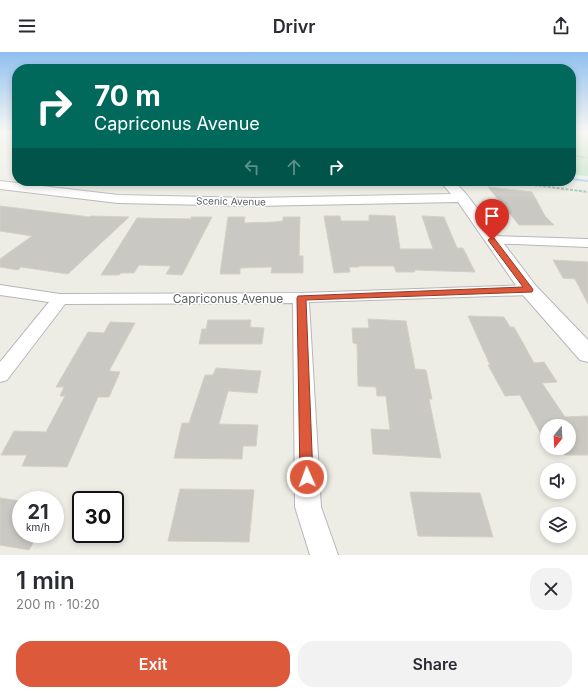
<!DOCTYPE html>
<meta charset="utf-8">
<style>
:root{--surface:#fff;--page:#f2f2f3;--text:#2b2b33;--muted:#7c7c81;--accent:#dd593c}
body{margin:0;font-family:Inter,sans-serif;background:var(--page);color:var(--text);height:100vh;display:flex;flex-direction:column;font-size:15px;white-space:nowrap}
*{box-sizing:border-box;margin:0}
p{font-size:13px;color:var(--muted)}
.icon{flex:none;width:22px;height:22px;fill:none;stroke:currentColor;stroke-width:2;stroke-linecap:round;stroke-linejoin:round}
.map{position:relative;height:503px;overflow:hidden}
.sheet{display:flex;flex-direction:column;background:var(--surface);flex:1}
.sheet>*{flex:none}
.top-card{position:absolute;left:12px;top:12px;width:564px;height:122px;border-radius:16px;box-shadow:0 2px 6px #0003;background:#00695c;color:#fff;overflow:hidden}
.needle{width:26px;rotate:198deg}
.tools{position:absolute;left:540px;top:367px;display:grid;gap:8px}
.tools a{display:grid;place-items:center;width:36px;height:36px;border-radius:50%;background:var(--surface);box-shadow:0 2px 6px #0003;font-size:20px}
.speed{position:absolute;left:12px;top:439px;display:flex;gap:8px;font-size:20px;font-weight:700;text-align:center}
.speed>*{display:grid;place-content:center;width:52px;height:52px;border-radius:50%;background:var(--surface);box-shadow:0 2px 6px #0003;line-height:1}
.speed small{font-size:10px;font-weight:400}
.speed .limit{border:2px solid #111;border-radius:6px;background:#fff;color:#111}
.pin{position:absolute;display:grid;place-items:center;width:34px;height:34px;color:#fff;margin:-41px -17px;border-radius:50% 50% 50% 0;rotate:-45deg;box-shadow:0 0 4px #0007}
.pin .icon{rotate:45deg}
.me{position:absolute;width:44px;margin:-22px;rotate:358deg;stroke-linejoin:round;filter:drop-shadow(0 0 3px #0008)}
.turn{display:flex;align-items:center;gap:14px;height:84px;padding:0 16px;font-size:18px}
.turn .icon{width:52px;height:52px;stroke-width:2.5}
.turn b{display:block;font-size:28px;line-height:34px}
.lanes{display:flex;align-items:center;height:38px;padding:0 16px;background:#0003;justify-content:center;gap:20px;direction:ltr}
.lanes .off{opacity:.35}
.round{display:grid;place-items:center;flex:none;width:42px;height:42px;border-radius:16px;background:var(--page)}
.overview{display:flex;align-items:center;justify-content:space-between;height:68px;padding:0 16px}
h1{font-size:24px;font-weight:600;line-height:30px}
.button{display:flex;gap:8px;margin-top:auto;padding:8px 16px}
.button a{flex:1;height:46px;border-radius:16px;background:var(--accent);color:#fff;font-size:16px;font-weight:600;line-height:46px;text-align:center}
.button a+a{background:var(--page);color:var(--text)}
header{display:flex;justify-content:space-between;align-items:center;height:52px;padding:0 16px;background:var(--surface);font-size:18px;font-weight:600}
.map>svg:first-child{display:block}
.green{fill:#c4e4c7}
.lines{fill:none;stroke-linecap:round;stroke-linejoin:round}
.stream{fill:#abcff9;fill-rule:evenodd}
.building{fill:#cac8c2;stroke:#d3d0c4}
.minor-casing{stroke:#b6b7bb;stroke-width:2}
.tertiary-casing{stroke:#b6b7bb;stroke-width:2}
.path-far1{stroke:#9cc2ab;stroke-width:1.5;stroke-dasharray:2.5 1;stroke-linecap:butt}
.path{stroke:#9cc2ab;stroke-width:2;stroke-dasharray:3 1.5;stroke-linecap:butt}
.minor{fill:#fff;fill-rule:evenodd}
.tertiary{fill:#fff;fill-rule:evenodd}
.route{fill:#dd593c;stroke:#903a27}
.labels{text-anchor:middle;dominant-baseline:central;stroke-width:3;stroke-linejoin:round;paint-order:stroke}
.far-street-label{font-size:10px;fill:#5d6065;stroke:#fff}
.street-label{font-size:12px;fill:#5d6065;stroke:#fff}
</style>
<header><svg class="icon" aria-label="menu" viewBox="0 0 24 24"><path d="M4 6h16M4 12h16M4 18h16"/></svg>Drivr<svg class="icon" aria-label="share" viewBox="0 0 24 24"><path d="M12 15V3M7 8l5-5 5 5M5 13v7h14v-7"/></svg></header>
<div class="map">
<svg width="588" height="503" viewBox="0 0 588 503">
<rect width="100%" height="100%" fill="#eeede5"/>
<path class="green" d="M583,80H588V124L571,122V83Z"/>
<g class="lines">
<path class="stream" d="M571,126L588,128V130L571,128Z"/>
</g>
<path class="building" d="M488,135L532,140L545,164L554,173H519Z
M0,154L90,165L91,164L129,165L68,222L21,215L18,218L0,215V207L32,184L0,179Z
M369,163L395,164L400,197H433L422,164L444,165L457,196H463L475,220L414,218L415,220H396L394,214H359V215H349L350,220L334,221L324,164H340L341,169H369Z
M191,165H212L182,223L166,222L171,214L139,213L134,221H121L119,223H101L137,166L191,167Z
M228,165H245L244,171L274,170L283,169V165H300L299,204H303V221H271L272,215L240,216V222H220Z
M553,208L588,210V252L575,227L563,226Z
M468,264L504,265L510,275H514L534,311L544,310L557,330L542,331L565,365L588,364V403H565L561,396H569V374H547V382H541L520,343L505,344L488,313H490Z
M368,267L406,269L415,317L426,318L432,347H429L441,406L373,402L371,377L390,378L386,344H377L376,335L358,334L357,292L353,291L352,276H369Z
M208,268H251L250,275L264,276L262,292H199L202,277H206Z
M110,270L135,271L109,319L120,320L109,345H98L67,415L22,414L27,403H1L14,379L46,380L65,344H60L64,335H56L85,285L88,280L104,281Z
M216,316L261,319L257,341L228,339L219,372L258,373L256,394H243L242,407L174,406L182,371H189L205,323H213Z
M180,437L254,438L249,490L168,489Z
M410,440L480,441L493,485L418,484Z
M0,446L21,449V482H38L29,498L0,493Z"/>
<g class="lines">
<g class="minor-casing">
<path id="minor" d="M24,129H37L23,138H15L14,136Z
M492,184L588,187V195L487,191L485,188L487,185Z
M0,233L60,242L301,241L529,233L534,235L537,238L534,241L529,243L309,250L321,455L338,503H310L295,455L293,251L65,252L7,328L0,330V310L49,250L0,243Z"/>
</g>
<g class="tertiary-casing">
<path id="tertiary" d="M0,129L118,143L253,146L451,142L440,129H454L467,143L536,234L588,288V310L580,308L522,242L458,150L253,154L118,151L0,137Z"/>
</g>
<path class="path-far1" d="M571,103L588,106
M501,129L510,130"/>
<path class="path" d="M503,129L588,140"/>
<use href="#minor" class="minor"/>
<use href="#tertiary" class="tertiary"/>
</g>
<linearGradient id="sky" x2="0" y2="1"><stop stop-color="#8fbfef"/><stop offset="0.53" stop-color="#f7f7f3"/><stop offset="1" stop-color="#f7f7f3" stop-opacity="0"/></linearGradient>
<rect width="588" height="150" fill="url(#sky)"/>
<path class="route" d="M492,185L494,186L532,236L533,238L532,240L306,248L313,425L311,430L307,431L302,430L300,425L297,246L298,244L523,235L488,188Z"/>
<g class="labels">
<g class="far-street-label">
<text transform="translate(231 149) rotate(1)">Scenic Avenue</text>
</g>
<g class="street-label">
<text x="228" y="246">Capriconus Avenue</text>
</g>
</g>
</svg>
<div class="tools">
<a><svg class="needle" viewBox="-14 -14 28 28"><path d="M0-13l5 13h-10z" fill="#e53935"/><path d="M0 13l5-13h-10z" fill="#7c7c81"/></svg></a>
<a><svg class="icon" aria-label="sound" viewBox="0 0 24 24"><path d="M4 9h4l5-4v14l-5-4H4zM17 9q2 3 0 6"/></svg></a>
<a><svg class="icon" aria-label="layers" viewBox="0 0 24 24"><path d="M12 4l9 5-9 5-9-5zM3 14l9 5 9-5"/></svg></a>
</div>
<div class="speed"><div>21<small>km/h</small></div><div class="limit">30</div></div>
<div class="pin" style="left:492px;top:188px;background:#d93025"><svg class="icon" aria-label="arrive" viewBox="0 0 24 24"><path d="M6 21V4h12l-3 4 3 4H6"/></svg></div>
<svg class="me" style="left:307px;top:425px" viewBox="-20 -20 40 40"><circle r="17" fill="#dd593c" stroke="#fff" stroke-width="3"/><path d="M0-11L8 9 0 5-8 9z" fill="#fff"/></svg>
<div class="top-card">
<div class="turn"><svg class="icon" aria-label="right" viewBox="0 0 24 24"><path d="M7 20v-9h11M14 6l5 5-5 5"/></svg><div><b>70 m</b>Capriconus Avenue</div></div>
<div class="lanes"><svg class="icon off" aria-label="left" viewBox="0 0 24 24"><path d="M17 20v-9H6M10 6l-5 5 5 5"/></svg><svg class="icon off" aria-label="ahead" viewBox="0 0 24 24"><path d="M12 20V5M6 11l6-6 6 6"/></svg><svg class="icon" aria-label="right" viewBox="0 0 24 24"><path d="M7 20v-9h11M14 6l5 5-5 5"/></svg></div>
</div>
</div>
<section class="sheet">
<div class="overview"><div><h1>1 min</h1><p>200 m · 10:20</p></div><a class="round"><svg class="icon" aria-label="close" viewBox="0 0 24 24"><path d="M6 6l12 12M18 6L6 18"/></svg></a></div>
<div class="button"><a>Exit</a><a>Share</a></div>
</section>
